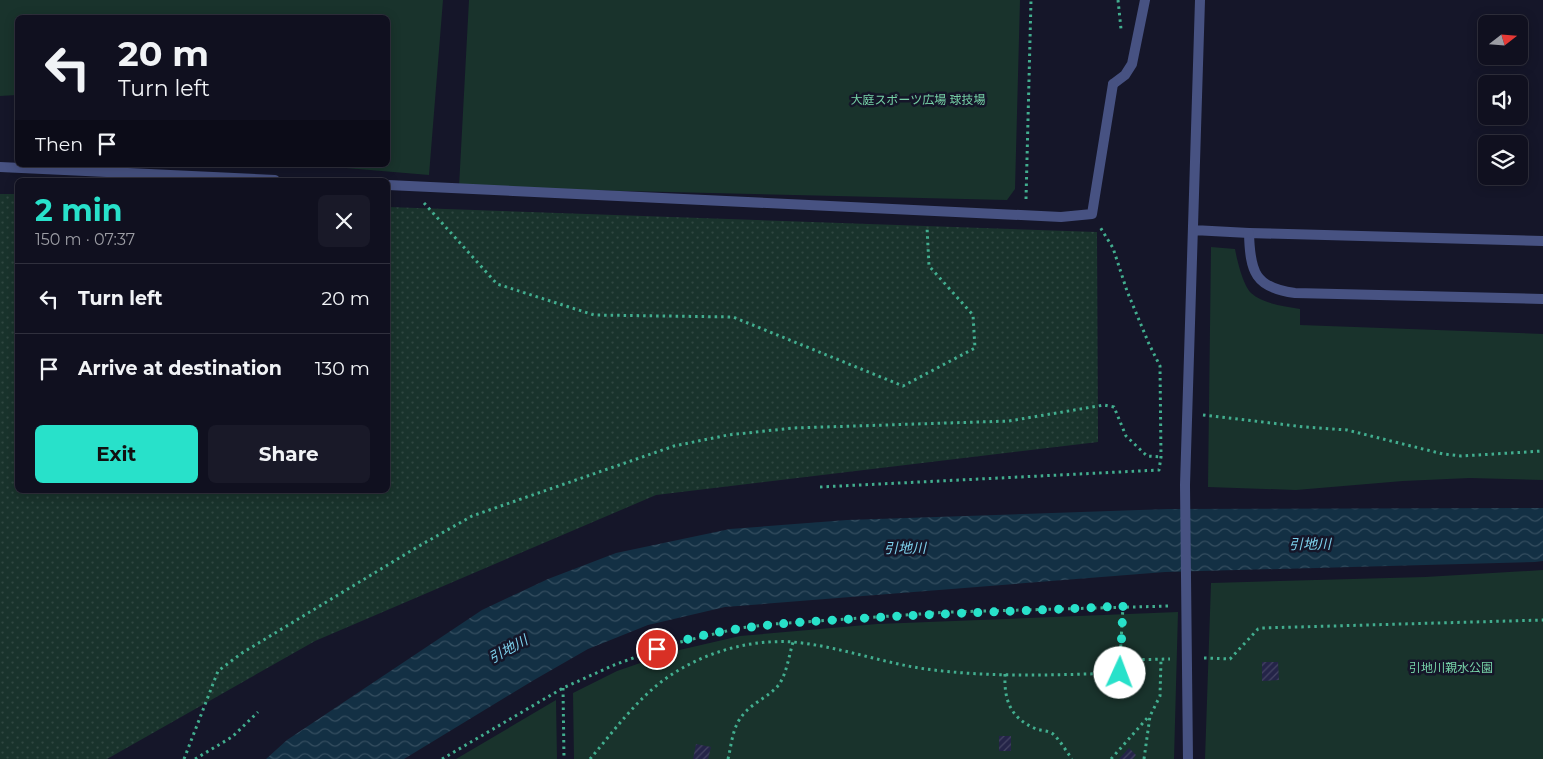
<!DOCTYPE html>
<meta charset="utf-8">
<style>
:root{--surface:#10101f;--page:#191928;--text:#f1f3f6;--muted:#9c9da4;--line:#30303d;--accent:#28e1ca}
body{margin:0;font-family:Montserrat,"Noto Sans JP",sans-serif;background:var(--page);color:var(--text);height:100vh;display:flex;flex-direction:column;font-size:19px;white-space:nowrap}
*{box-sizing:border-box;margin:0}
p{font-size:16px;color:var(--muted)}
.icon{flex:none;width:28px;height:28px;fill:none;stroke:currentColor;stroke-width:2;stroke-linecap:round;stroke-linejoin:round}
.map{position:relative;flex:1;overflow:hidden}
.side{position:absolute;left:15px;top:178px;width:375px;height:315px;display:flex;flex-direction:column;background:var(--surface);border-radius:8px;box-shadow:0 2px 12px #0003,0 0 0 1px var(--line)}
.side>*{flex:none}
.hud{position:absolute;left:15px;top:15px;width:375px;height:152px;border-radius:8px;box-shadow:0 2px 12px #0003,0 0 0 1px var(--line);background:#10101f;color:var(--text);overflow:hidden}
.needle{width:32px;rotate:73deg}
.controls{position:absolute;left:1478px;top:15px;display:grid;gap:10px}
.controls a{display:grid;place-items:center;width:50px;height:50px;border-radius:8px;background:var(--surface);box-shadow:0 2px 12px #0003,0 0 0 1px var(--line);font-size:25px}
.pin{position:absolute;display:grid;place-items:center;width:42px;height:42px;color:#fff;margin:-21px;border:2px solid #fff;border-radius:50%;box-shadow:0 1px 5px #0007}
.me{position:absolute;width:55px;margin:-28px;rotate:2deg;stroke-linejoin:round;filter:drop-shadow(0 0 4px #0008)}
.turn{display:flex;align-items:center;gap:18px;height:105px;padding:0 20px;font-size:22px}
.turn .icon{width:65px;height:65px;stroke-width:2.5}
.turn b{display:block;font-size:35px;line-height:42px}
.then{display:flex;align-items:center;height:48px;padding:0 20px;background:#0003;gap:10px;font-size:19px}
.round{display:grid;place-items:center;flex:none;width:52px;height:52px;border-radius:8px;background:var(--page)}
.summary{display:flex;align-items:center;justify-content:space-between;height:85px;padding:0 20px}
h1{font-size:30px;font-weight:700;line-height:38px;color:var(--accent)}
.action{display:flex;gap:10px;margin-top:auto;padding:10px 20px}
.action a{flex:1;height:58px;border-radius:8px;background:var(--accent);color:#111;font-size:20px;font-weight:700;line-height:58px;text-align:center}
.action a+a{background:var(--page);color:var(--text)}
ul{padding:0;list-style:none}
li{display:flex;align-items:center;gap:15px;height:70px;padding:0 20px;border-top:1px solid var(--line)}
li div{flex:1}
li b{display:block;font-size:19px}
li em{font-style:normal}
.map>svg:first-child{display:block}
.grass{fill:url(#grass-dots)}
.park{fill:#19332c}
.water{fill:url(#water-waves)}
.building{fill:url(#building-hatch)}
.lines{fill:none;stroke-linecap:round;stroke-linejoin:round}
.path{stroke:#42ae8f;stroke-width:3;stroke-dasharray:2.5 4;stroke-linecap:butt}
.lane{stroke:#475282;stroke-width:10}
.street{stroke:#475282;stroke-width:10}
.route{stroke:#28e1ca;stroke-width:9;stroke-dasharray:0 16.2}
.labels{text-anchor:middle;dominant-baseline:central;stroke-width:5;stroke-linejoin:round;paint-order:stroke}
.park-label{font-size:12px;fill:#76d2a7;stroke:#151629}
.water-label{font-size:14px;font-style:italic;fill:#7ed2ed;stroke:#151629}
</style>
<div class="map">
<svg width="1543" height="759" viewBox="0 0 1543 759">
<defs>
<pattern id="grass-dots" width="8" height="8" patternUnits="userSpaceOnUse" patternTransform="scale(1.25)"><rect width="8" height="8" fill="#19332c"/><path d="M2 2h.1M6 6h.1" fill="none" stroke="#2f4741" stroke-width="1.8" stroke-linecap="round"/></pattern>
<pattern id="water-waves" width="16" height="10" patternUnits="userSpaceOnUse" patternTransform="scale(1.25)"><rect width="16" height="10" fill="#133044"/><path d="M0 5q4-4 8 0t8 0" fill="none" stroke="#354e60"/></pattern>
<pattern id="building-hatch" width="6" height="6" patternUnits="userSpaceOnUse" patternTransform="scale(1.25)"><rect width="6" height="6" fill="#242448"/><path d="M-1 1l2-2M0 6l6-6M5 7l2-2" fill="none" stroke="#444463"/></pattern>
</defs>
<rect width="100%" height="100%" fill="#151629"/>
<path class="grass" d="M0,194H17L18,490H388V207L1097,232L1098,442L656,495L315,641L107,759H0Z"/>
<path class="park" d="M0,0H443L429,175L346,168L339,165H388V18H18L17,95L0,96Z
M469,0H1020L1015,189L1007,200L459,187Z
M1211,247L1235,249C1237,260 1243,285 1251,293C1263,304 1284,306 1300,309V325L1543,334V480L1470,478L1403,481L1296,490L1208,487Z
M1543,570V759H1205L1211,583L1425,577Z
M1178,612L1174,759H574L573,693L617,671L675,651L740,636L877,624Z
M556,700L557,759H456Z"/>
<path class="water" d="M1543,508V561L1535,562L1165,572L725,607L648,625L588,649L534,680L404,759H266L287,740L482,610L548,579L616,553L730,529L847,520L1168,509Z"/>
<path class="building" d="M1262,662H1278L1279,680L1262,681Z
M999,736H1011V751H999Z
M696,744L711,747L708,759H693Z
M1129,748L1136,755L1133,759H1119Z"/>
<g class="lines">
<path class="path" d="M1118,0L1121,29
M1026,199L1031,0
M424,203L497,284L594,315L733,317L903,386L975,348L973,315L929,266L927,227
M1203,415L1305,427L1347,430L1443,454L1461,456L1543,451
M820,487L1159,470L1161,457L1160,366L1149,344L1127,291L1113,248L1100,227
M1204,658L1230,659L1258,629L1262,628L1543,620
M1120,660L1123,606
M1005,674C1004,700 1010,717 1034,728C1040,731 1048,730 1053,734C1060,740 1066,751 1072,759
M563,688L564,759
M184,759L218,671L242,653L419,546L472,516L674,446L728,435L793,428L1009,421L1104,405L1114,407L1126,436L1147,456L1161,457
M195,759L232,737L258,712
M442,759L563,688L614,665L672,644L739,628L774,624L949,612L1170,606
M590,759C613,732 636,700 665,679C702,653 748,639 793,642C836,646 877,661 919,668C985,678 1053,675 1120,673V660L1170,659
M728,759C731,747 732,733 738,722C749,702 770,698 780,683C787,671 789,656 793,642
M1111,759L1149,716
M1144,759L1150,716L1160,696L1161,660"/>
<path class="lane" d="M1113,84L1125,75L1132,64L1145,0
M1543,241L1249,233C1250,272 1255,288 1295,293L1543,299"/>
<path class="street" d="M0,167L275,180
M388,185L1061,217L1092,214L1113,84
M1193,230L1249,233
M1188,759L1185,485L1200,0"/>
</g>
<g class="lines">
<path class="route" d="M657,649C719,626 785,623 851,619C941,613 1032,611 1123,606L1120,673"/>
</g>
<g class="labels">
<g class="park-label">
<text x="918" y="99">大庭スポーツ広場 球技場</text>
<text x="1451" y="667">引地川親水公園</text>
</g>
<g class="water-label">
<text transform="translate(1310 544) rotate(-1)">引地川</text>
<text transform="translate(905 548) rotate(-1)">引地川</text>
<text transform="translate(508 649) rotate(-29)">引地川</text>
</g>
</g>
</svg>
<div class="controls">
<a><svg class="needle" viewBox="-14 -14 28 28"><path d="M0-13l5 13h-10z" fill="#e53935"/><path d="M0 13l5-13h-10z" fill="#9c9da4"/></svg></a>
<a><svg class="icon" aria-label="sound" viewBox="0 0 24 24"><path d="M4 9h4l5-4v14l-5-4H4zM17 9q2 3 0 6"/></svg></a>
<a><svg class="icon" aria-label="layers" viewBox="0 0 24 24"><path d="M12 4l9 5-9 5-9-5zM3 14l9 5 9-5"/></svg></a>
</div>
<div class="pin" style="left:657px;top:649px;background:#d93025"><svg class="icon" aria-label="arrive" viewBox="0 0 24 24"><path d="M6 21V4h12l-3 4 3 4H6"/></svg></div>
<svg class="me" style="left:1120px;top:673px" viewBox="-20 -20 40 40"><circle r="19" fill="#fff"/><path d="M0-13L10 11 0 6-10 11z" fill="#28e1ca"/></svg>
<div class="hud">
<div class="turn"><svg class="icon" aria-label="left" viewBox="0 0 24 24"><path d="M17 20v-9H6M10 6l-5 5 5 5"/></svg><div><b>20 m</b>Turn left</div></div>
<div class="then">Then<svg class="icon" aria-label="arrive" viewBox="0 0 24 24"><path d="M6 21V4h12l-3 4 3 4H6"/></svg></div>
</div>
<section class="side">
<div class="summary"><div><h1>2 min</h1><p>150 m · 07:37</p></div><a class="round"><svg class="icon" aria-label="close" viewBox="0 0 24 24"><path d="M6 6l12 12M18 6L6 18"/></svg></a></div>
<ul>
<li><svg class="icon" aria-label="left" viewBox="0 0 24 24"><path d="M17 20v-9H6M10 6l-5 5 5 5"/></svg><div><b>Turn left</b></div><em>20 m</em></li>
<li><svg class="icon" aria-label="arrive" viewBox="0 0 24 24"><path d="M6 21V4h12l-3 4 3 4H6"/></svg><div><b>Arrive at destination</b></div><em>130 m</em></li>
</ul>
<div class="action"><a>Exit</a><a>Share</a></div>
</section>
</div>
